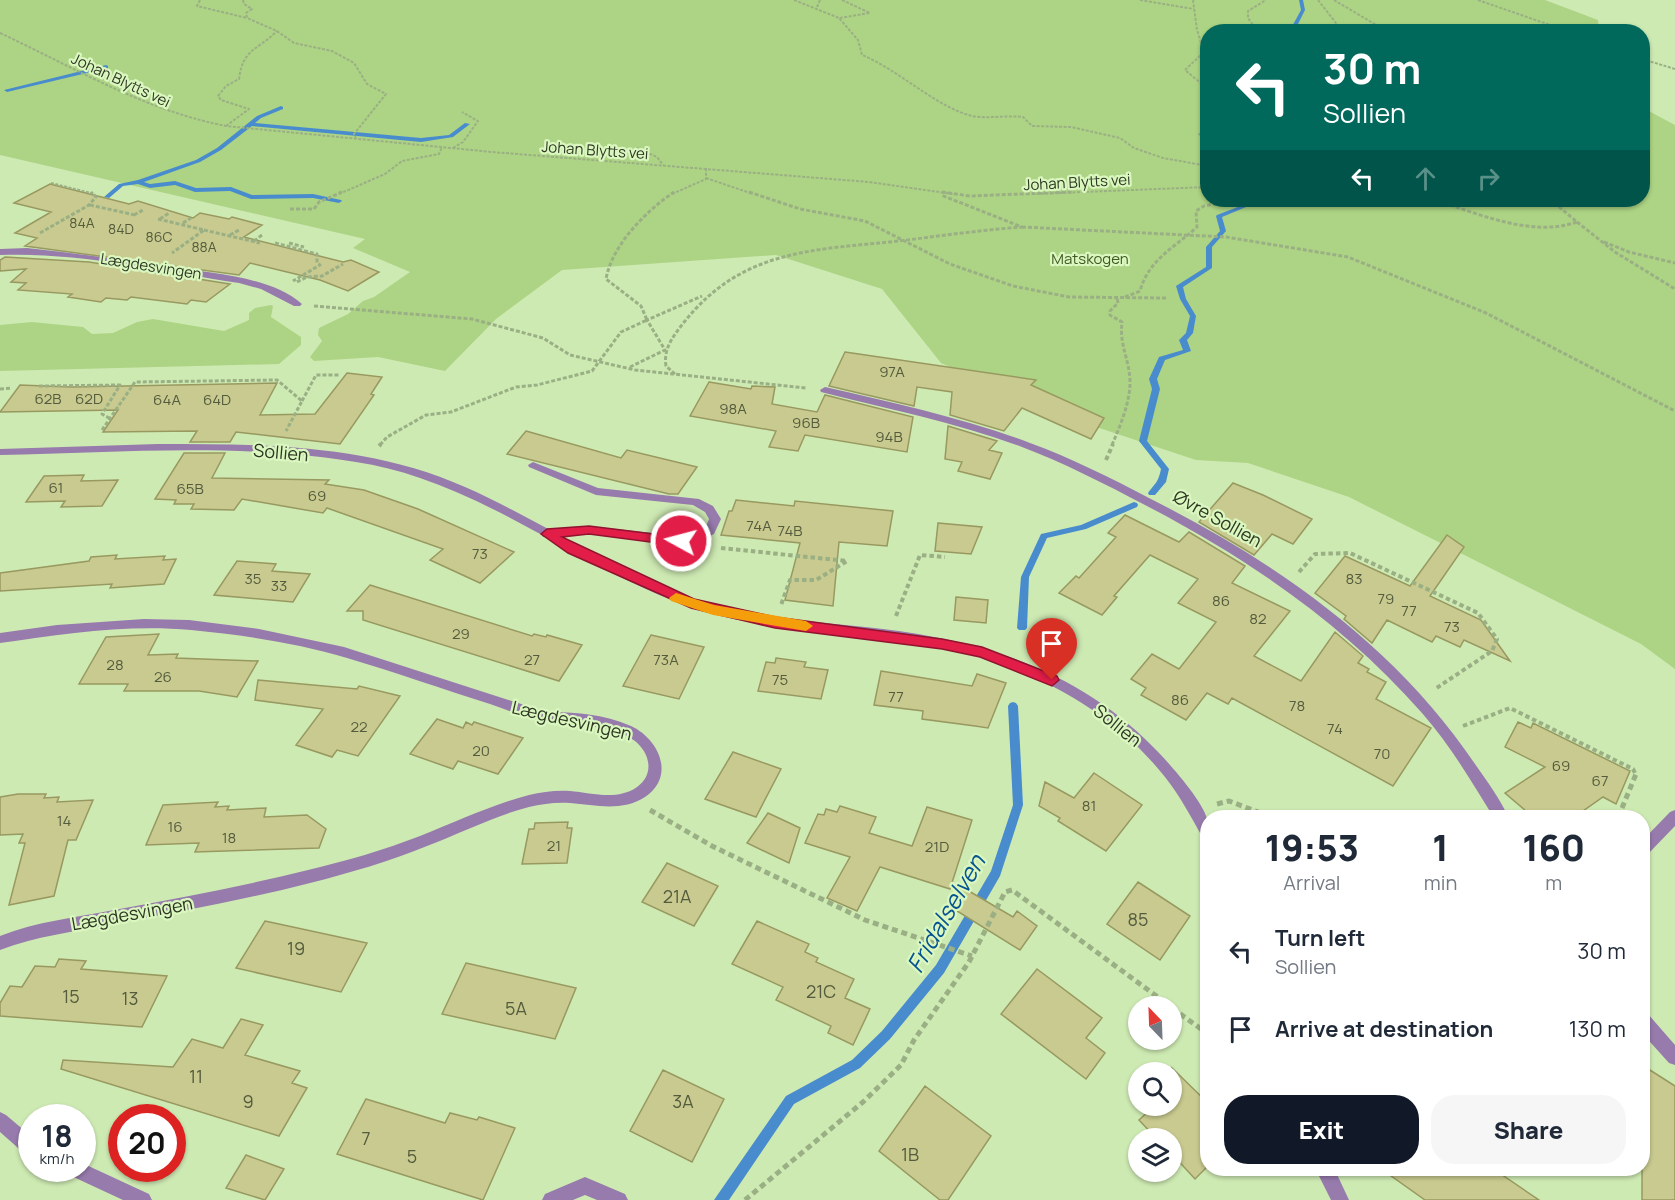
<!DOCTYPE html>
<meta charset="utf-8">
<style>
:root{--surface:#fff;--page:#f6f6f7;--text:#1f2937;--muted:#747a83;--accent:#111827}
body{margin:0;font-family:Manrope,sans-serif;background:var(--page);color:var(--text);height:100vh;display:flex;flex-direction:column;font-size:22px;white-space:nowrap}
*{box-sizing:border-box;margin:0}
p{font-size:20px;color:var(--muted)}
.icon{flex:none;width:33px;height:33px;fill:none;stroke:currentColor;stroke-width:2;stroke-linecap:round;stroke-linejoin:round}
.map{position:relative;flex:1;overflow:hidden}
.details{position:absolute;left:1200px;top:810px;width:450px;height:366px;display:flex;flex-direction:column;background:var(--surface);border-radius:24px;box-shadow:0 2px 4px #0004}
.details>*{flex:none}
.top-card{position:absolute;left:1200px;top:24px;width:450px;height:183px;border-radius:24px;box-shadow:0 2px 4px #0004;background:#00695c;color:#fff;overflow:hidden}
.needle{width:39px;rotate:337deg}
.fabs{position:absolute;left:1128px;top:996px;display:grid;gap:12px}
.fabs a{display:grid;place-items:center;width:54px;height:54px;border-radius:50%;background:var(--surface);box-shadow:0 2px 4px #0004;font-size:30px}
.speed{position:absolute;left:18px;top:1104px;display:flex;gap:12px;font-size:30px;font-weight:700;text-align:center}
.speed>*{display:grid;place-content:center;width:78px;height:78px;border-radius:50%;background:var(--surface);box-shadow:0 2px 4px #0004;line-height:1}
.speed small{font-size:15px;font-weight:400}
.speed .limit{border:9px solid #d22;background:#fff;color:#111}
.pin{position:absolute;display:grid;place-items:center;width:51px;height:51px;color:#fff;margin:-62px -26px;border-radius:50% 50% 50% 0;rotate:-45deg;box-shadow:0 0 6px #0007}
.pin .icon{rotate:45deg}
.me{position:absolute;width:66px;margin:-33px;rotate:277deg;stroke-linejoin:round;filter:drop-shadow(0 0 4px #0008)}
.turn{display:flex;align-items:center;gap:21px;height:126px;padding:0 24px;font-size:27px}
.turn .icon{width:78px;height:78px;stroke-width:2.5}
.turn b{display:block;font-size:42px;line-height:51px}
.lanes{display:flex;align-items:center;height:57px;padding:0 24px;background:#0003;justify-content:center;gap:30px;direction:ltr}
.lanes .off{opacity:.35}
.eta{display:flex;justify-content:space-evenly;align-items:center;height:102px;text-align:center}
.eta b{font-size:36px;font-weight:800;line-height:42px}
.button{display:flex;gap:12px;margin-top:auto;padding:12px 24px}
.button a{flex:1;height:69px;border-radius:24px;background:var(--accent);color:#fff;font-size:24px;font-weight:800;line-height:69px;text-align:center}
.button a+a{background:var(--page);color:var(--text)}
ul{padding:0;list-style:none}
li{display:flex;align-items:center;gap:18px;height:78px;padding:0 24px}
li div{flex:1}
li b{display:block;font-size:22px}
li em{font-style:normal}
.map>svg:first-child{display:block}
.green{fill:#add484}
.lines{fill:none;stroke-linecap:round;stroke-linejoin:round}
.stream{fill:#498ccd;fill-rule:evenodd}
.building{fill:#c8ca8f;stroke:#989960;stroke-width:1.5}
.path-far3{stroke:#9ab084;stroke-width:2;stroke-dasharray:3 1.5;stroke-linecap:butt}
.path-far2{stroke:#9ab084;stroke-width:3;stroke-dasharray:4 2;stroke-linecap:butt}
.path-far1{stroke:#9ab084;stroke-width:4;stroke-dasharray:4.5 3;stroke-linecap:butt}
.path{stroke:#9ab084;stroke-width:5;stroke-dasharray:6 4;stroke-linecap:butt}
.service{fill:#977bad;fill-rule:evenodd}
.minor{fill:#977bad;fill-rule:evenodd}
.tertiary{fill:#977bad;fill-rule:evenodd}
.route{fill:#e11d48;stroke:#92132f;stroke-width:1.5}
.slow{fill:#f59e0b}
.labels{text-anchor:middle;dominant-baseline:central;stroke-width:4.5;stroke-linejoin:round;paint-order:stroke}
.far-number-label{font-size:14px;fill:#545c3d}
.far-street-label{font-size:15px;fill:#2d3722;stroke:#dbf7c0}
.far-park-label{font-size:15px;fill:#3f591f;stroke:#dbf7c0}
.number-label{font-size:15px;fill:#545c3d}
.street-label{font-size:18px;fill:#2d3722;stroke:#dbf7c0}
.near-number-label{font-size:18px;fill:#545c3d}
.near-water-label{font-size:24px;font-style:italic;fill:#055390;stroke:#dbf7c0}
</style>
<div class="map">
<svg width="1675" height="1200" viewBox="0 0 1675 1200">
<rect width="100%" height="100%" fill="#ceeab3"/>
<path class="green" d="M0,0H1545L1598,20L1599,31L1208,32V200H1642L1643,108L1675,125V669L1641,644L1349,497L1248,463L1196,460L1072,419L941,363L882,289L776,255L562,270L496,319L445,371L378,357L314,361L310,357L322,341L318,335L319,328L348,314L363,301L374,297L410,272L353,248L365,239L0,155Z
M271,305L273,306L271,317L301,337V345L279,364L0,371V325L32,322L83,327L92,334L113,333L137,322L153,319L224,331L249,320V313L255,308Z"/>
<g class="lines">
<path class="stream" d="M1299,0H1303L1305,10L1294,32H1289L1301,10Z
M106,65L108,66V68L7,92L4,90Z
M281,106L283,107V109L261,118L255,123L421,138L449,135L465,123L470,124L453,137L421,142L252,126L221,150L200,162L144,182L150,184L175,181L196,188L231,187L252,195L313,194L341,200L342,201L339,203L313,198L251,199L230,191L195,192L175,185L150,188L138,184L123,186L109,198L104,197L119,184L138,180L196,160L217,148L257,116Z
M1256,200H1263L1222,217L1226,231L1212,247V268L1183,287L1186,299L1196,316L1193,333L1187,340L1191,351L1165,360L1157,379L1160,389L1147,441L1169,469L1166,482L1155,495H1149L1148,493C1156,482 1158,483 1161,469L1139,441L1152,389L1149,379L1159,357L1183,350L1179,340L1186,333L1190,316L1180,299L1176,286L1206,267V247L1220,231L1216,216L1217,215Z
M1134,502L1137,503L1138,505L1137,507L1086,529L1047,538L1029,577L1027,628L1025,630H1019L1017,628L1021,577L1041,534L1081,525Z
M1013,702L1016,703L1018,706L1023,805L1000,876L944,973L890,1039L860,1068L794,1104L729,1200H714L786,1096L852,1060L882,1031L936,965L991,871L1013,805L1008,706L1010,703Z"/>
</g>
<path class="building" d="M50,184L129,204L138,201L193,218L200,213L229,219L232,217L262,225L244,237L343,262L351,260L379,272L348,291L320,280L250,263L239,275L25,246L37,238L15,233L51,212L14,203Z
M5,257L89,262L230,284L206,302L191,300L187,304L131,297L127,300L106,298L101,302L68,297L72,294L18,290L26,283L11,282L26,269L0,271V260Z
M845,352L1036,380L1031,385L1104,418L1091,439L1022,408L1004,431L950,415L952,392L917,387L914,406L829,386Z
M347,373L382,377L371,394L374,395L340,444L236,432L230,442H190L197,431L103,432L118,410L0,412L20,385L71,387L277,383L260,415L315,414Z
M709,382L751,389L752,386L775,387L772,404L817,412L825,395L913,417L907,452L805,435L798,451L769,447L776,431L690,416Z
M948,426L997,441L989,450L1002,453L990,479L958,471L962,462L945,459Z
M526,431L621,458L627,450L697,467L678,494H669L507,454Z
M184,453H225L212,478L329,480L325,484L364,490L418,509L514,552L480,583L430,560L443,549L327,508L323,513L242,499L234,510L191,509L194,504H174L176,500L155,499Z
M84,475L81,481L118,480L102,506L61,507L65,501L26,502L44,476Z
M1233,483L1263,495L1312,519L1293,544L1272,534L1254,555L1199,522Z
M736,500L794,506L795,501L893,511L887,546L839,542L833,606L785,600L800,543L721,535L729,511H732Z
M1125,515L1179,542L1189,532L1245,566L1232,583L1290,611L1254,656L1301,681L1335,632L1363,656L1358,663L1369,669L1367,672L1386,682L1376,699L1431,728L1393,786L1232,698L1228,704L1207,693L1186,720L1141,695L1146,688L1131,679L1152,654L1179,669L1216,622L1178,603L1198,579L1150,555L1114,596L1117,597L1102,615L1059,593L1076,576L1079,578L1116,537L1108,533Z
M938,523L982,527L971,554L935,551Z
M1447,535L1464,547L1430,596L1481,620L1510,661L1464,640L1460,647L1436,636L1432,642L1387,620L1372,643L1344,619L1346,616L1315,593L1345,556L1410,586Z
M117,555L115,559L165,556L163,560L176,559L164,584L110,588L112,584L0,591V573L89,561L91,557Z
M237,561L276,564L272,571L310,574L293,602L214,595Z
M370,585L532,636L534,634L546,637L547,635L582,645L559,681L363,620V611H347Z
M956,597L988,600L986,623L954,620Z
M159,634L148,655L178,654L176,658L258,661L237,697L199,691H124L128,684H79L106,637Z
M651,635L704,647L679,699L623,686Z
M776,658L806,662L804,667L828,670L821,699L758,691L766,662L775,663Z
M881,671L972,686L977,674L1006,683L988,728L975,726L922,719L923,711L874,705Z
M258,680L357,689L359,686L400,696L358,756L337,750L332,757L296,745L323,709L255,700Z
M437,719L463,728L466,722L472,725L474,722L523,738L498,774L458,761L453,769L410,754Z
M1518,722L1531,728L1533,723L1630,771L1616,804L1603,797L1573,818H1534L1505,793L1545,767L1505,747Z
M733,752L781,769L756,817L705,799Z
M1094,773L1142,805L1106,851L1058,821L1060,818L1039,806L1045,782L1074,798Z
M18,794H46L44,798L59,797L57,802L93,800L76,840H68L54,896L9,905L25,843H19L23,834L0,835V797Z
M218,802L215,807L229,806L227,810L266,808L264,817L307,815L326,829L319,848L195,852L199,843L146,845L163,805Z
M840,806L876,817L869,833L912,846L927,807L972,820L950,889L880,867L857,911L827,898L850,857L805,843L818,814L824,815L826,809L837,812Z
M768,813L800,828L789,863L747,843Z
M568,822L567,828H572L567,863L522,864L529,829H534L535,823Z
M667,863L718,886L694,926L642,902Z
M1138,882L1190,916L1160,960L1107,924Z
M962,887L1013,917L1017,911L1037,926L1020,950L949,906Z
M265,921L367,943L341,992L236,968Z
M757,921L809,944L805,952L818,958L816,962L854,979L845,998L870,1009L853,1045L828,1033L831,1026L776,1000L783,987L732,964Z
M59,959L86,961L81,969L167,976L142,1027L0,1016V1003L10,986L22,987L35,966L55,967Z
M466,963L576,988L555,1039L442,1014Z
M1037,969L1102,1018L1086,1038L1105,1053L1086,1079L1001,1014Z
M241,1019L263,1025L245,1055L300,1071L292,1083L307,1088L279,1136L61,1069L63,1060L173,1067L192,1039L223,1048Z
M1642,1065L1675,1086V1200H1642Z
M1172,1068L1208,1103V1166L1195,1179L1172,1154V1138H1156L1139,1120L1154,1106H1172Z
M663,1070L724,1099L692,1162L630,1131Z
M925,1086L991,1136L948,1200H940L879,1151Z
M366,1099L445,1123L450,1113L477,1120L479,1117L515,1128L483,1200L337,1154Z
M246,1155L284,1169L265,1200L226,1188Z
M1380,1168H1492L1539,1200H1425Z"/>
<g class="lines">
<path class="path-far3" d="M200,0L197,6L247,18
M243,0L244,4L252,9L246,13L247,18L277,31L294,43L332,51L354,63L367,84L386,94L354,134L356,138
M794,0L839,18
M842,0L870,13L839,18L858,40L862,55C899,70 936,107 972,116C988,119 1006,115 1023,117L1032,126L1071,127L1120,138L1134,148L1163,158L1208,166
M1140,0L1194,9
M1193,0L1197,30L1204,52L1185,70L1203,85L1208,95
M1318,0L1343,32
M1334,0L1388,32
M1478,0L1570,32
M817,7L820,0
M1258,32L1248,18V11L1266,0
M0,33C75,68 144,110 226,126L492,152L869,182L953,194
M1642,59L1675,69
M226,126L249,109L221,100L218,96L226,86L239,79C243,48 257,51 277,31
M1208,129L1199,134L1208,142
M453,148L463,142L478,121L462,112
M637,148L657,157L663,165
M706,178L753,194
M51,183L95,194
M339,194L385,174L402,161L439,154L442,147
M672,194L706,179V168
M1032,194L1208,187"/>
<path class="path-far2" d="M749,192L800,209L865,221L950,264L1013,286L1069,297L1166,298
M942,192L970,196L1072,192
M1433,200C1479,213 1530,238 1577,222L1551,200
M1451,204L1459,200
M90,205L135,215
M290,209H314L319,202L342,192
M134,215L143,210
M158,219L204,230L172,253
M160,219L169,213
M1577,222L1615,252L1675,289
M183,223L191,218
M1022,227L1226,237L1348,257L1486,313L1675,411
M204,230L260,243
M40,233L89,205L96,197L91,192
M230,235L239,230
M254,241L262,235
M1604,242L1629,252L1675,263
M275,243L317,254V263L320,265L293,281
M289,243L304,247
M297,282L307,277L322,276L343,264
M1125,297L1140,291C1149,259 1174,248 1197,227L1196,211L1204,206L1239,200
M314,306L472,319L543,338L570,355L635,370L806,388
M630,367L665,350L647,320L702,296
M675,374L666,366C663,348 674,335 685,321C743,249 814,250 899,241C940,236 981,230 1022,227L941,195
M39,386L120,385L102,414L109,418
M0,389L12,388
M302,401L316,375H340
M102,430L135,382L277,380L302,401L286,431
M380,445L387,437L426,415L451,412L516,387L537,385L592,371L621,332L647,320L641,306L606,279C612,245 646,211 674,192
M1112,445C1120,426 1130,403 1130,382C1130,361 1119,345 1122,322L1110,315V311L1118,303L1117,298"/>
<path class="path-far1" d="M379,446L381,444
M1106,460L1113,444
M721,548L847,561L816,580H790L781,605
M1299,572L1315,554L1350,553L1478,613L1497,639L1492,651L1435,689
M896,616L920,555L945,557
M1463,726L1510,708L1633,769L1635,773"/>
<path class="path" d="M1217,804L1229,801L1274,818
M1622,808L1636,774L1635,772
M650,810L712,846L865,920L972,956
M1172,1008L1208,1034
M745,1200L863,1102L901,1065L914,1040L969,962L1005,892L1012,890L1170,1006"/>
<path class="service" d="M533,462L598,488L699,499L713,506L721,519L714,534L689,545L589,534L543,537L541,534L543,531L547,530L589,526L688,537L705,529L709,519L705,512L693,505L596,495L529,467L528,465Z
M1675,810V826L1647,855L1642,857V841L1670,812Z
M585,1177L625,1194L628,1200H597L585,1195L573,1200H542L545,1194Z"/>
<path class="minor" d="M27,248C75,253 122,260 169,267C210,273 270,276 302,304L300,306H294L261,289L239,283C161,271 78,252 0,255V249Z
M825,387C894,403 964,418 1030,443C1071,458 1111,478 1149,498C1276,562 1395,645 1475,764C1487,781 1500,799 1509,818H1494C1472,782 1450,745 1422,713C1345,625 1249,559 1145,505C1105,484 1064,463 1022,447C957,423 889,409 821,392L820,390Z
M144,619L189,620L259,629L344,647L546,712C574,712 604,714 631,726C659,739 676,776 645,797C622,812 595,805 570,803C556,802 542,804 529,807C494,816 461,833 427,846C390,861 350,873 310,883C244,900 177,912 110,925C73,932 36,936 0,950V936C37,921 75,918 114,910C179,898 244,886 308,870C346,861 384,850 420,836C456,822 491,805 529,795C542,792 556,790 570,791C592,793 617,801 637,787C654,775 651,754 635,741C607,720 573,729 542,721C525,717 507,710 490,704C442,689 395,672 347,658C297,643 243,635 191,630C128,624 62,634 0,643V633L57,625Z
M1642,1012L1648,1014L1675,1045V1065L1669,1063L1642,1033Z
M0,1112L6,1115L32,1137V1157L26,1155L0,1132Z
M82,1163L149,1194L152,1200H123L67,1174L64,1168H82Z"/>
<path class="tertiary" d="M158,444C261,444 369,444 465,487C547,523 622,578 709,603C765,620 825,622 883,629C990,642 1086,674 1161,755C1174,769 1205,804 1208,822C1208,828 1208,834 1208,840L1203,838C1191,817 1180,796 1165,777C1104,700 1010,657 915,643C845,632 774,632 706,612C604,581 520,512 420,478C378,463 334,458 290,454C194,446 97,453 0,455V449Z
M1315,1168H1334L1349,1200H1331Z"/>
</g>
<path class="route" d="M589,526L686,538V544L681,546L589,534L562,537L694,599L775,617L942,639L982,647L1057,676L1059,680L1052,686L980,657L942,649L775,628L691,608L568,553L541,534L547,529Z"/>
<path class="slow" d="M676,593L714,605L806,621L813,626L806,631L713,615L671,601L669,598Z"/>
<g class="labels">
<g class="far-number-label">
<text x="82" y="222">84A</text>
<text x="121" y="228">84D</text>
<text x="159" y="236">86C</text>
<text x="204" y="246">88A</text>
</g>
<g class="far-street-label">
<text transform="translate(121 80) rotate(25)">Johan Blytts vei</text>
<text transform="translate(595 150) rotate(4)">Johan Blytts vei</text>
<text transform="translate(1077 182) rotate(-3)">Johan Blytts vei</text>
<text transform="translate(151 266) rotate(9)">Lægdesvingen</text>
</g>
<g class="far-park-label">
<text x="1090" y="258">Matskogen</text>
</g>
<g class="number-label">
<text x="892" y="371">97A</text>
<text x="48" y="398">62B</text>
<text x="89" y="398">62D</text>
<text x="167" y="399">64A</text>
<text x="217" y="399">64D</text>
<text x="733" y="408">98A</text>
<text x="806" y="422">96B</text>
<text x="889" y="436">94B</text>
<text x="56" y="487">61</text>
<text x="190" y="488">65B</text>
<text x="317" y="495">69</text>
<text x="759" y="525">74A</text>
<text x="790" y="530">74B</text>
<text x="480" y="553">73</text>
<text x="253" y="578">35</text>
<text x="1354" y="578">83</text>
<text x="279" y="585">33</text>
<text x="1386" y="598">79</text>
<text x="1221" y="600">86</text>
<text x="1409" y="610">77</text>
<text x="1258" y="618">82</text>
<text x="1452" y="626">73</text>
<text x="461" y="633">29</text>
<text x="532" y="659">27</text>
<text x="666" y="659">73A</text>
<text x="115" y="664">28</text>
<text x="163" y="676">26</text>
<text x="780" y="679">75</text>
<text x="896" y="696">77</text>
<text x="1180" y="699">86</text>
<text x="1297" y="705">78</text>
<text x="359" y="726">22</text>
<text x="1335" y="728">74</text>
<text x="481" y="750">20</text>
<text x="1382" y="753">70</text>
<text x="1561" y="765">69</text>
<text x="1600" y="780">67</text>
<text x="1089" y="805">81</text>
<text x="64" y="820">14</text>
<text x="175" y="826">16</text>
<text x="229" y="837">18</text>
<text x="554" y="845">21</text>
<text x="937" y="846">21D</text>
</g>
<g class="street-label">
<text transform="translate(281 452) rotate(5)">Sollien</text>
<text transform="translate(1218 518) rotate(29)">Øvre Sollien</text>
<text transform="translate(572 720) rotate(13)">Lægdesvingen</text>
<text transform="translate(1118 725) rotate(39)">Sollien</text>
<text transform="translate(132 913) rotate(-10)">Lægdesvingen</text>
</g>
<g class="near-number-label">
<text x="677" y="896">21A</text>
<text x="1138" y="919">85</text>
<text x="296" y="948">19</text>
<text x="821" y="991">21C</text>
<text x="71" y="996">15</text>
<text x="130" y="998">13</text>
<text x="516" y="1008">5A</text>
<text x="196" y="1076">11</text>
<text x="248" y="1101">9</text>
<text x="683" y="1101">3A</text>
<text x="366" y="1138">7</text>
<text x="910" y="1154">1B</text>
<text x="412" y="1156">5</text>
</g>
<g class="near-water-label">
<text transform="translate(945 913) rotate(-60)">Fridalselven</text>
</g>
</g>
</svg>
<div class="fabs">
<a><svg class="needle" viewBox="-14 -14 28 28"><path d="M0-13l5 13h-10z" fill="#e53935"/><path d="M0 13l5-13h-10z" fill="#747a83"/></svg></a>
<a><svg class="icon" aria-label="search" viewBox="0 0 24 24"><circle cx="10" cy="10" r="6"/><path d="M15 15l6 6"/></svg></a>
<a><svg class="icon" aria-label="layers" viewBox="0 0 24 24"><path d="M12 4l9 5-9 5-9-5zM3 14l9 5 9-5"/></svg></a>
</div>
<div class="speed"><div>18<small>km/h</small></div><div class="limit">20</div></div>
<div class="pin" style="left:1052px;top:680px;background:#d93025"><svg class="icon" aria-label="arrive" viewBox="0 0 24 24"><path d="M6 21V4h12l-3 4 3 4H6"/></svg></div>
<svg class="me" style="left:681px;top:541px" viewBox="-20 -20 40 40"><circle r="17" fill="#e11d48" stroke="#fff" stroke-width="3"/><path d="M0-11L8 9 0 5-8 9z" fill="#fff"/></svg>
<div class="top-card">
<div class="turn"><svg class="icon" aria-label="left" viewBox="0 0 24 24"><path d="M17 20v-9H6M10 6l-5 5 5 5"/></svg><div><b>30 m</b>Sollien</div></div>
<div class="lanes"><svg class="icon" aria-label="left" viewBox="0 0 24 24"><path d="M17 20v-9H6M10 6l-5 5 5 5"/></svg><svg class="icon off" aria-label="ahead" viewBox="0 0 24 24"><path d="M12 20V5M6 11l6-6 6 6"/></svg><svg class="icon off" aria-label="right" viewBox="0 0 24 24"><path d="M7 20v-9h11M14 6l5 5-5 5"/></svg></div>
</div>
<section class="details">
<div class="eta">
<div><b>19:53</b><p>Arrival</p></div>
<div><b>1</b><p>min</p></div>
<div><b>160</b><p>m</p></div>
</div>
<ul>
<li><svg class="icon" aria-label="left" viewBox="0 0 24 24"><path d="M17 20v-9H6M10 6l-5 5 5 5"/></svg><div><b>Turn left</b><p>Sollien</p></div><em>30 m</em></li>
<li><svg class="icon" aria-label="arrive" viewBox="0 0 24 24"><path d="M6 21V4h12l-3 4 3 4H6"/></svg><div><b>Arrive at destination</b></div><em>130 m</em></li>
</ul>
<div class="button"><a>Exit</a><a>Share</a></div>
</section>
</div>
